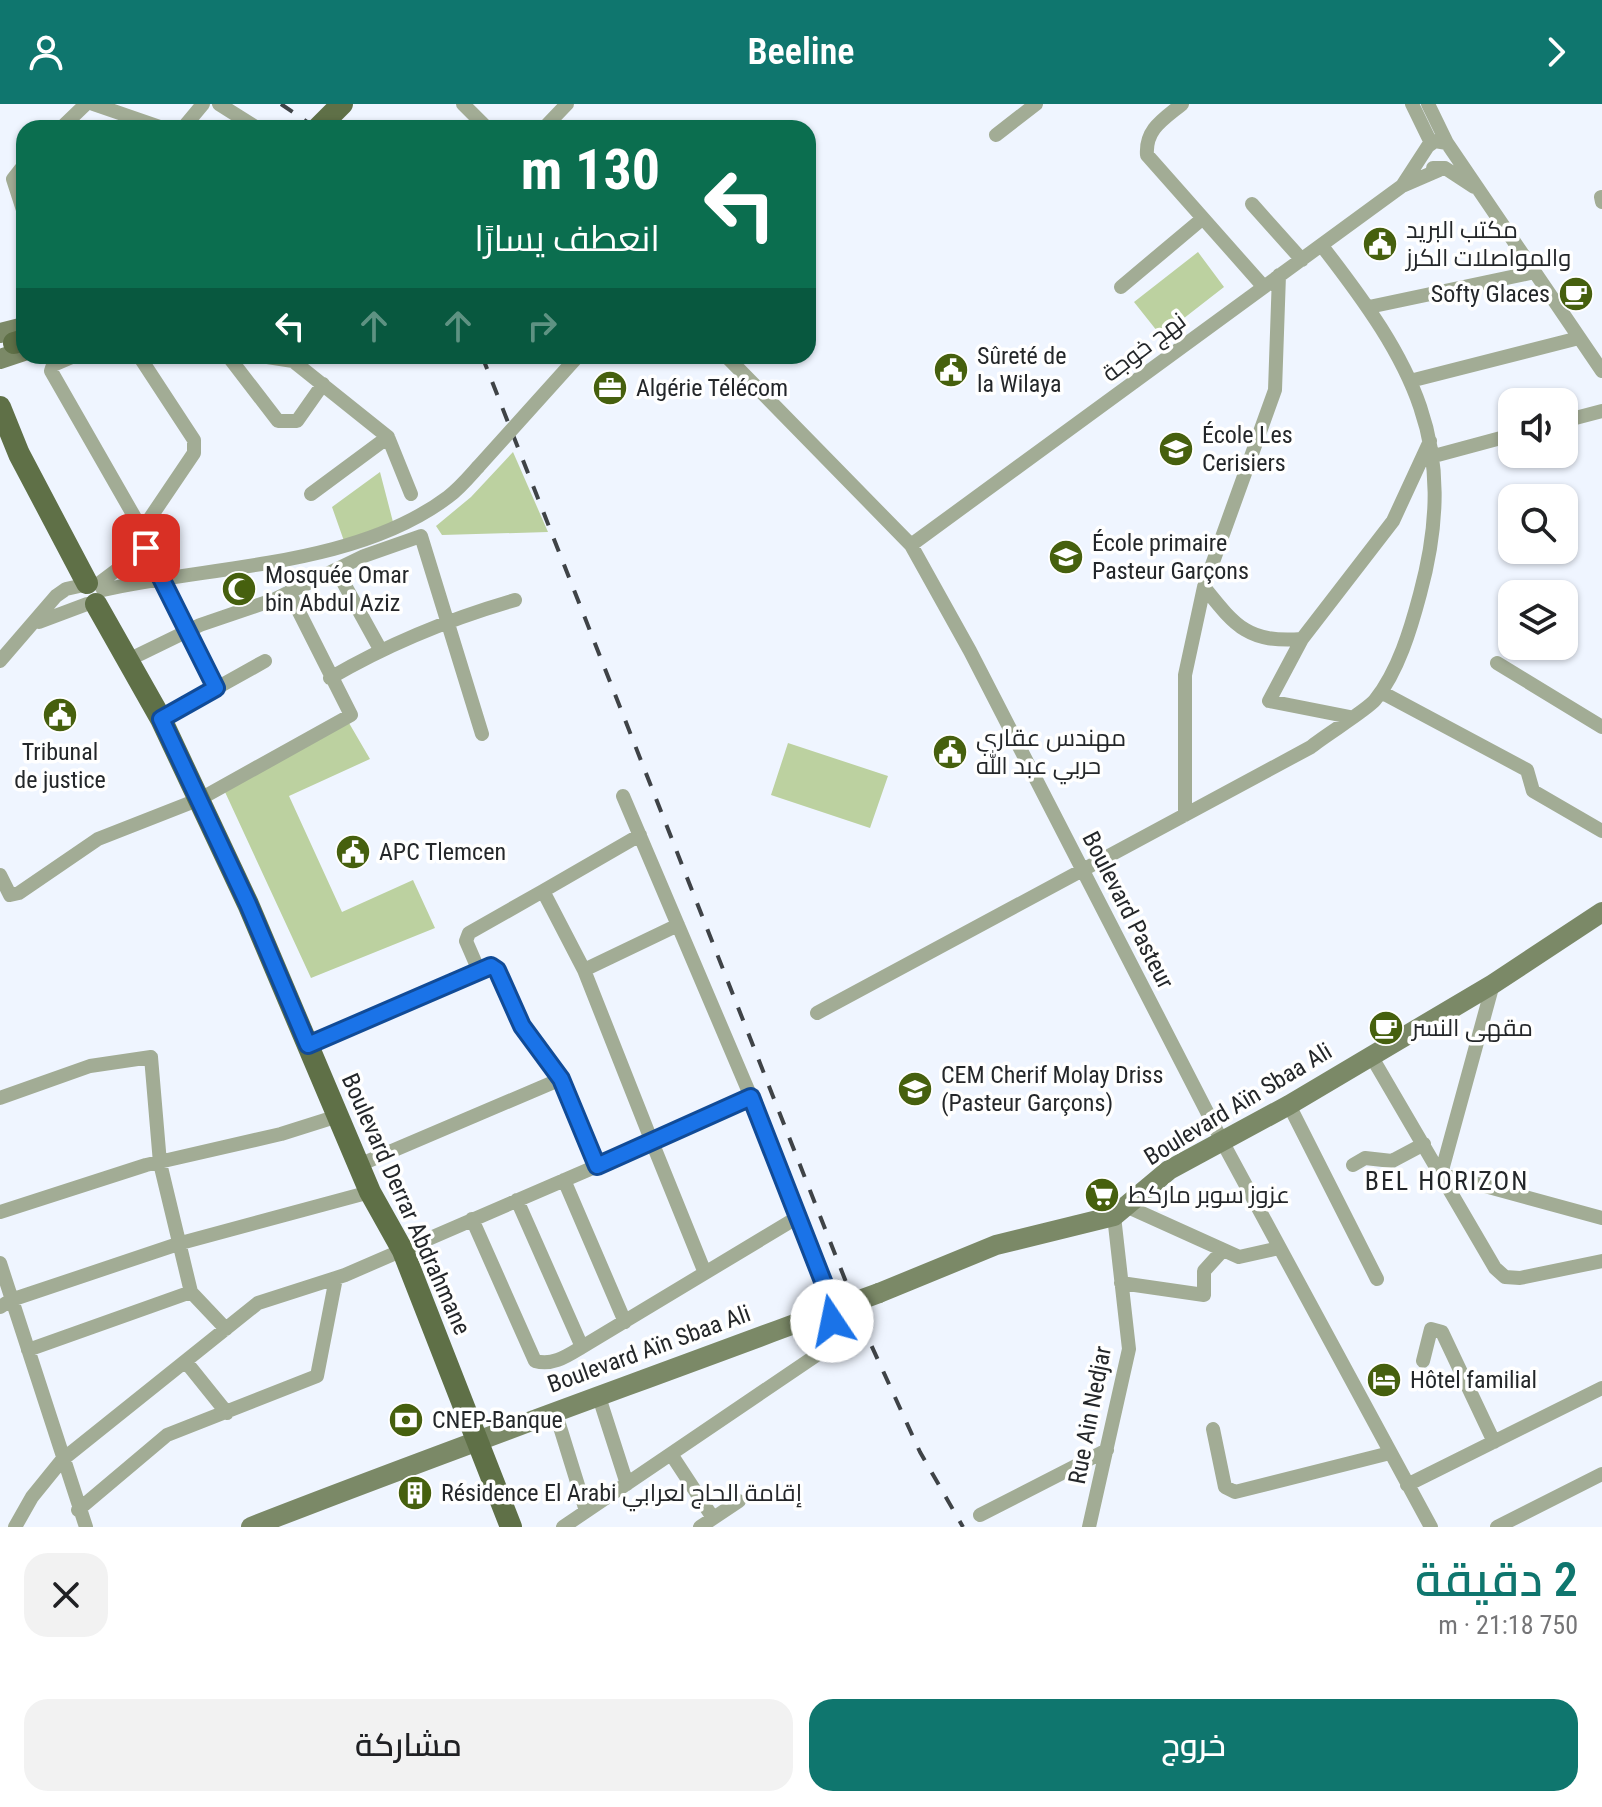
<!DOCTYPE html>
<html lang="ar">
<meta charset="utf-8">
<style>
:root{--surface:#fff;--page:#f2f2f2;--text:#202124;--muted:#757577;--accent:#0f766e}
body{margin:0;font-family:"Roboto Condensed",Cairo,sans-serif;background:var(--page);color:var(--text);direction:rtl;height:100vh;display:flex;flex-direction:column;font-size:30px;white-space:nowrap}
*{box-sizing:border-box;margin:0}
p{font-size:26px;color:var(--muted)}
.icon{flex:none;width:44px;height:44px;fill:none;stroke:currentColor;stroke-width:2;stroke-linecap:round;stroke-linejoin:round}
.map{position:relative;height:1423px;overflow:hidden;direction:ltr}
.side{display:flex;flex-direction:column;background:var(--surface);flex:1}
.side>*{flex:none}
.guide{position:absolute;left:16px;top:16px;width:800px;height:244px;border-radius:24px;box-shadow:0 2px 6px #0004;direction:rtl;background:#0b6e4f;color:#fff;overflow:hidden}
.tools{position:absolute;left:1498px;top:284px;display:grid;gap:16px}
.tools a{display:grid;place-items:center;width:80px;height:80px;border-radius:16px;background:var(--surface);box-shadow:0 2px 6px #0004;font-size:40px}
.pin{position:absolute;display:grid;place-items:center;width:68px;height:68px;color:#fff;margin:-34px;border-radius:16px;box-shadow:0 4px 12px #0006}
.me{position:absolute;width:88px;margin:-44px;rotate:349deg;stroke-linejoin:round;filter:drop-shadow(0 0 6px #0008)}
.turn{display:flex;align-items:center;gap:28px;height:168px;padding:0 24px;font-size:36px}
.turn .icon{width:104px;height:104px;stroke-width:2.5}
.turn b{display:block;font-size:56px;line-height:68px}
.lanes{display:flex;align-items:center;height:76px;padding:0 24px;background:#0003;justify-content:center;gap:40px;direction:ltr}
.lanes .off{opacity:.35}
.round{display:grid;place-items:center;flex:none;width:84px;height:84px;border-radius:24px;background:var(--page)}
.headline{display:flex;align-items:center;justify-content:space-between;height:136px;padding:0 24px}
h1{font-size:48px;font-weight:600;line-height:60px;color:var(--accent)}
.primary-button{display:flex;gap:16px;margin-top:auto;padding:16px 24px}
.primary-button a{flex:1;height:92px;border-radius:24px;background:var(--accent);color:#fff;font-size:32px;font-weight:600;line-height:92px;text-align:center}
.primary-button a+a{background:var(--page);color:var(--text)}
header{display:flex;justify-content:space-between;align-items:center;height:104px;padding:0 24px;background:var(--accent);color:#fff;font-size:36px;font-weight:600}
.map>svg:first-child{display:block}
.green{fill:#bcd1a0}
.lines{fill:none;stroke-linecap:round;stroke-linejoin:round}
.minor{stroke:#a2ac95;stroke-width:14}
.secondary{stroke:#7b8967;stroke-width:20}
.primary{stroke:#5f7047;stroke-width:22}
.rail{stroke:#3f4347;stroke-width:4;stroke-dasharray:14 14;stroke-linecap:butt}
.minor-bridge{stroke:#a2ac95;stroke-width:14}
.secondary-bridge{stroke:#7b8967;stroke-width:20}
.route-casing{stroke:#114b97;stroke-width:20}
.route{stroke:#1a73e8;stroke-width:14}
.labels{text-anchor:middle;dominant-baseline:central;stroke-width:7;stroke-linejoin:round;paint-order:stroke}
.poi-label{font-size:24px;fill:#24272a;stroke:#fff;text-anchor:start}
.street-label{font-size:24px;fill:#24272a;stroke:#fff}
.neighbourhood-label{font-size:26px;letter-spacing:2px;fill:#24272a;stroke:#fff}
</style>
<header><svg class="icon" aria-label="forward" viewBox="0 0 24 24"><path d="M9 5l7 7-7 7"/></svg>Beeline<svg class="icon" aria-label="person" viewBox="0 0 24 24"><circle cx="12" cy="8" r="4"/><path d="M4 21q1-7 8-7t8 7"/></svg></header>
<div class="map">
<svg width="1602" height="1423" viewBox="0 0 1602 1423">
<rect width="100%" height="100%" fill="#eff5ff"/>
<path class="green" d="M1198,148L1224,183L1161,232L1134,198Z
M513,348L548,428L442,431L436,422L471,393Z
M380,368L393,418L344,437L332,403Z
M349,619L370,655L289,692L342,808L413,776L435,824L311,874L225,688Z
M788,639L888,672L870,724L771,691Z"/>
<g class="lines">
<path class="minor" d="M93,0L163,24
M219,0L257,24
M463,0L487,24
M1182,0C1164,15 1145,25 1147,51L1263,182
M1412,0L1431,39
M1428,0L1447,39
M61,24L86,0
M183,24L203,0
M544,24L567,0
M996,31L1036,0
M24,61L13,75L24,109
M1433,64H1445L1474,83
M1402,82L1428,42L1435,37L1447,39L1602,267
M1601,93L1602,98
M1252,100L1302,156
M1121,183L1202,115
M1369,203L1535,168
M74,252L53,261L51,267L142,426L158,473L216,584
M139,252L194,336V349L142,426
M228,252L278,317H297L323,280
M261,252L293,257L388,333L411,390
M726,252L911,441L970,547L1223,1039L1431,1423
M1410,277L1579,234
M1564,317L1602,307
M1434,352L1512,331
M311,390L388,333
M911,441L1402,82L1439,66
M337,467L380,545
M98,480L146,444
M1204,483C1236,523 1248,539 1302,535L1393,417L1430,337
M103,486C213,461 355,463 448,393C459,385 469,373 478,363
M39,518L87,500
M1302,535L1269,597L1350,613
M0,557L56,492L66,485L84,481
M126,557L200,521L273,496L364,452L421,432L482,630
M1497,559L1602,623
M330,574C390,539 449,515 515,496
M1381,588L1527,666L1533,687L1602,727
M161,615L265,557
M1185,711V571L1204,483L1275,286L1279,171
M0,771L10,791L19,789L98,735L200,695L351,611L289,488
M584,866L543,787L640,731
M479,867L466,837L469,829L543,787
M1493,880L1441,1070L1602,1114
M817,909L1311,643C1324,632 1367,606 1375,596C1398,568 1411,524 1420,490C1461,339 1412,258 1322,142
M308,941L491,862L497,866L522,922L561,975
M1370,950L1495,1164L1505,1173L1520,1174L1602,1157
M0,994L90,962L151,953L160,1059L191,1188
M1289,1001L1377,1175
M1353,1061L1365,1054L1392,1057L1424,1040
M597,1062L652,1038L584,866L678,821
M564,1076L625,1218
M1126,1102L1239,1153L1279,1144
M0,1108L146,1061L281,1030L338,1012
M472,1115L535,1257C553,1262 567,1252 582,1243L517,1096
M0,1159L86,1423
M705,1169L652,1038L751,993
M1121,1179L1204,1191V1167L1223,1146
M0,1203L11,1196L181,1139L370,1088
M582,1243L798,1113
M28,1246L191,1188L226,1225
M1423,1257L1431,1225L1442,1228L1494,1338
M186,1258L227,1309
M599,1293L627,1380
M555,1307L586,1407
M1213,1325L1225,1383L1235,1388L1390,1349
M671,1350L713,1414
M1407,1381L1602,1284
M78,1406L167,1331L317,1272L336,1174
M980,1411L1107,1346
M15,1423L32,1393L62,1356L258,1199L345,1171L597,1062L561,975L359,1061
M563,1423L833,1240L830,1195L751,993L623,692
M700,1423L739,1397
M1089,1423L1129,1245L1114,1112
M1497,1423L1602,1370"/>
<path class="secondary" d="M0,229L24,223
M0,255L24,247
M879,1189L996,1141L1114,1112L1169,1066L1289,1001L1493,880L1602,808
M251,1423C435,1351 620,1285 805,1216"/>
<path class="primary" d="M318,24L342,0
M14,239L24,236
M0,303L19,350L87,479
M96,500L161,615L248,800L370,1088L403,1147L511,1423"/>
<path class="rail" d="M281,0L316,24
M482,252L868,1234L920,1348L963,1423"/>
<path class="minor-bridge" d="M478,363L578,252"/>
<path class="secondary-bridge" d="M805,1216L879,1189"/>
</g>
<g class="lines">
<g class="route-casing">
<path id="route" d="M146,444L216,584L161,615L248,800L308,941L491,862L497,866L522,922L561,975L597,1062L751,993L830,1195L832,1217"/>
</g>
<use href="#route" class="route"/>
</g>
<defs>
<g id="civic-disc" transform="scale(1.8)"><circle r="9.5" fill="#46600e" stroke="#fff"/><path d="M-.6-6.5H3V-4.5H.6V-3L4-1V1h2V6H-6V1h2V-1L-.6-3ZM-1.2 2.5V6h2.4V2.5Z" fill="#fff"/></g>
<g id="cafe-disc" transform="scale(1.8)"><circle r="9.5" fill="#46600e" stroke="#fff"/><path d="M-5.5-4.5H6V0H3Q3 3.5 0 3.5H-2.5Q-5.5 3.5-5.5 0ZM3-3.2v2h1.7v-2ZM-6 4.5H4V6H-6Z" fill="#fff"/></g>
<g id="office-disc" transform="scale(1.8)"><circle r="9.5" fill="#46600e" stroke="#fff"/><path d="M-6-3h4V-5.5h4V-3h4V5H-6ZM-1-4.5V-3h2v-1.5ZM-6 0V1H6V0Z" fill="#fff"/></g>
<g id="school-disc" transform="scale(1.8)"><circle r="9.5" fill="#46600e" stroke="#fff"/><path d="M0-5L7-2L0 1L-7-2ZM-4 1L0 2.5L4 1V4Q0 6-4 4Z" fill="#fff"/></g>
<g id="mosque-disc" transform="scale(1.8)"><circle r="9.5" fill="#46600e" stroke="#fff"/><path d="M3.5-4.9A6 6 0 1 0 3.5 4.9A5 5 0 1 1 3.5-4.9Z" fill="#fff"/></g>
<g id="supermarket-disc" transform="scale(1.8)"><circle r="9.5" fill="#46600e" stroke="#fff"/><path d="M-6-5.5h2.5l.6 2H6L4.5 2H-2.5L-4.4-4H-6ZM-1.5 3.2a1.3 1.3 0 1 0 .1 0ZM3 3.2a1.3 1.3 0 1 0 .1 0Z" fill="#fff"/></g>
<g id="hotel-disc" transform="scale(1.8)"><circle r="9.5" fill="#46600e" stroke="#fff"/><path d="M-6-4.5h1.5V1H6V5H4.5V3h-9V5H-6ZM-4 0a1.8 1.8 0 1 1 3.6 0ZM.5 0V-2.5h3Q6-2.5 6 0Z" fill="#fff"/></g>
<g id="bank-disc" transform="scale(1.8)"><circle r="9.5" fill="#46600e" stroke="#fff"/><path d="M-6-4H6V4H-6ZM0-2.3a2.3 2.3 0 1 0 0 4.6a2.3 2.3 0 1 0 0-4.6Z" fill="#fff"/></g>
<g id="building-disc" transform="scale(1.8)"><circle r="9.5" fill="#46600e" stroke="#fff"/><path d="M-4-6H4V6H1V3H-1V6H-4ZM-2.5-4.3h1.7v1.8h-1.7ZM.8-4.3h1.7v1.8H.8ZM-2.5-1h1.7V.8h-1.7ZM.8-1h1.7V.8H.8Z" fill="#fff"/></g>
</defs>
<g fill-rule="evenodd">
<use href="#civic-disc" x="1380" y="140"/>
<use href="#cafe-disc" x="1576" y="190"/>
<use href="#civic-disc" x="951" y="266"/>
<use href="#office-disc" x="610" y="284"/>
<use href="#school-disc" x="1176" y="345"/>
<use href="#school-disc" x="1066" y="453"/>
<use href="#mosque-disc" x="239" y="485"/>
<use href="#civic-disc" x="60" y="611"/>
<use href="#civic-disc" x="950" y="648"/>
<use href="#civic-disc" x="353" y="748"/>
<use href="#cafe-disc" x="1386" y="924"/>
<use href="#school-disc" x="915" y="985"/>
<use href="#supermarket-disc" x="1102" y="1091"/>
<use href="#hotel-disc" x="1384" y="1276"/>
<use href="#bank-disc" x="406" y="1316"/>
<use href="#building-disc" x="415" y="1389"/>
</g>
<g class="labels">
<g class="poi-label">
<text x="1406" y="126">مكتب البريد<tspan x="1406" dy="28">والمواصلات الكرز</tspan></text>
<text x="1550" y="190" text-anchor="end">Softy Glaces</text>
<text x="977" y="252">Sûreté de<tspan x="977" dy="28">la Wilaya</tspan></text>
<text x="636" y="284">Algérie Télécom</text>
<text x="1202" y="331">École Les<tspan x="1202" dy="28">Cerisiers</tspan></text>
<text x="1092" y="439">École primaire<tspan x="1092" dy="28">Pasteur Garçons</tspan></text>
<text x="265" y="471">Mosquée Omar<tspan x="265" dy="28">bin Abdul Aziz</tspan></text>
<text x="976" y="634">مهندس عقاري<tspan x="976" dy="28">حربي عبد الله</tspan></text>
<text x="60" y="648" text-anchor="middle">Tribunal<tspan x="60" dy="28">de justice</tspan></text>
<text x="379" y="748">APC Tlemcen</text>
<text x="1412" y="924">مقهى النسر</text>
<text x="941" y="971">CEM Cherif Molay Driss<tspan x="941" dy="28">(Pasteur Garçons)</tspan></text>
<text x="1128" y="1091">عزوز سوبر ماركط</text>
<text x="1410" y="1276">Hôtel familial</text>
<text x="432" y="1316">CNEP-Banque</text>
<text x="441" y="1389">Résidence El Arabi إقامة الحاج لعرابي</text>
</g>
<g class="street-label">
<text transform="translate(1144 243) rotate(-37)">نهج خوجة</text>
<text transform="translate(1128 806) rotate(63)">Boulevard Pasteur</text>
<text transform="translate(1238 1000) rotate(-31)">Boulevard Aïn Sbaa Ali</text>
<text transform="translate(406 1100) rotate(66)">Boulevard Derrar Abdrahmane</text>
<text transform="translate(649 1245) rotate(-20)">Boulevard Aïn Sbaa Ali</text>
<text transform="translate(1090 1311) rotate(-79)">Rue Ain Nedjar</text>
</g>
<g class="neighbourhood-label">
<text x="1447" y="1077">BEL HORIZON</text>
</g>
</g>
</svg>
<div class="tools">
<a><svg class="icon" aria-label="sound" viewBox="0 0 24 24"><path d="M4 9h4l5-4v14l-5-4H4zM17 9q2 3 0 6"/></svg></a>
<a><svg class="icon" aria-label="search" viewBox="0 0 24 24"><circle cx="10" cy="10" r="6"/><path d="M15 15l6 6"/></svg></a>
<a><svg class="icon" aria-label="layers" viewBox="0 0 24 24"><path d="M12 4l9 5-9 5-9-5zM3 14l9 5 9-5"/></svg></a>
</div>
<div class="pin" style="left:146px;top:444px;background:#d93025"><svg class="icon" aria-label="arrive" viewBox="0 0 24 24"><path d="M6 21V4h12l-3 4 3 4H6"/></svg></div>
<svg class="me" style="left:832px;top:1217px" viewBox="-20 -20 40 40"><circle r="19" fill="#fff"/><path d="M0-13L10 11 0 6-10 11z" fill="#1a73e8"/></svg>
<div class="guide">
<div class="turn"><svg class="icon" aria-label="left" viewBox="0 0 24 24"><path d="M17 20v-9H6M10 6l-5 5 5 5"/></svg><div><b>130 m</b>انعطف يسارًا</div></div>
<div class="lanes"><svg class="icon" aria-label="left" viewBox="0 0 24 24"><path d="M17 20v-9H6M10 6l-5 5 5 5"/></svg><svg class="icon off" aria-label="ahead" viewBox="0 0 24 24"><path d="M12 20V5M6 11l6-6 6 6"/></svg><svg class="icon off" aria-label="ahead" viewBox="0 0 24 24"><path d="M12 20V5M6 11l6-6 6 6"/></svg><svg class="icon off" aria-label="right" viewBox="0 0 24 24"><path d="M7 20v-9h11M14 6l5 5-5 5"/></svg></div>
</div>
</div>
<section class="side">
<div class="headline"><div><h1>2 دقيقة</h1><p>750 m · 21:18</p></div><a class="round"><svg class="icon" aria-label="close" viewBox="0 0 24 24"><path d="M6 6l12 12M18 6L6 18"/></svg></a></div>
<div class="primary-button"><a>خروج</a><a>مشاركة</a></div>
</section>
